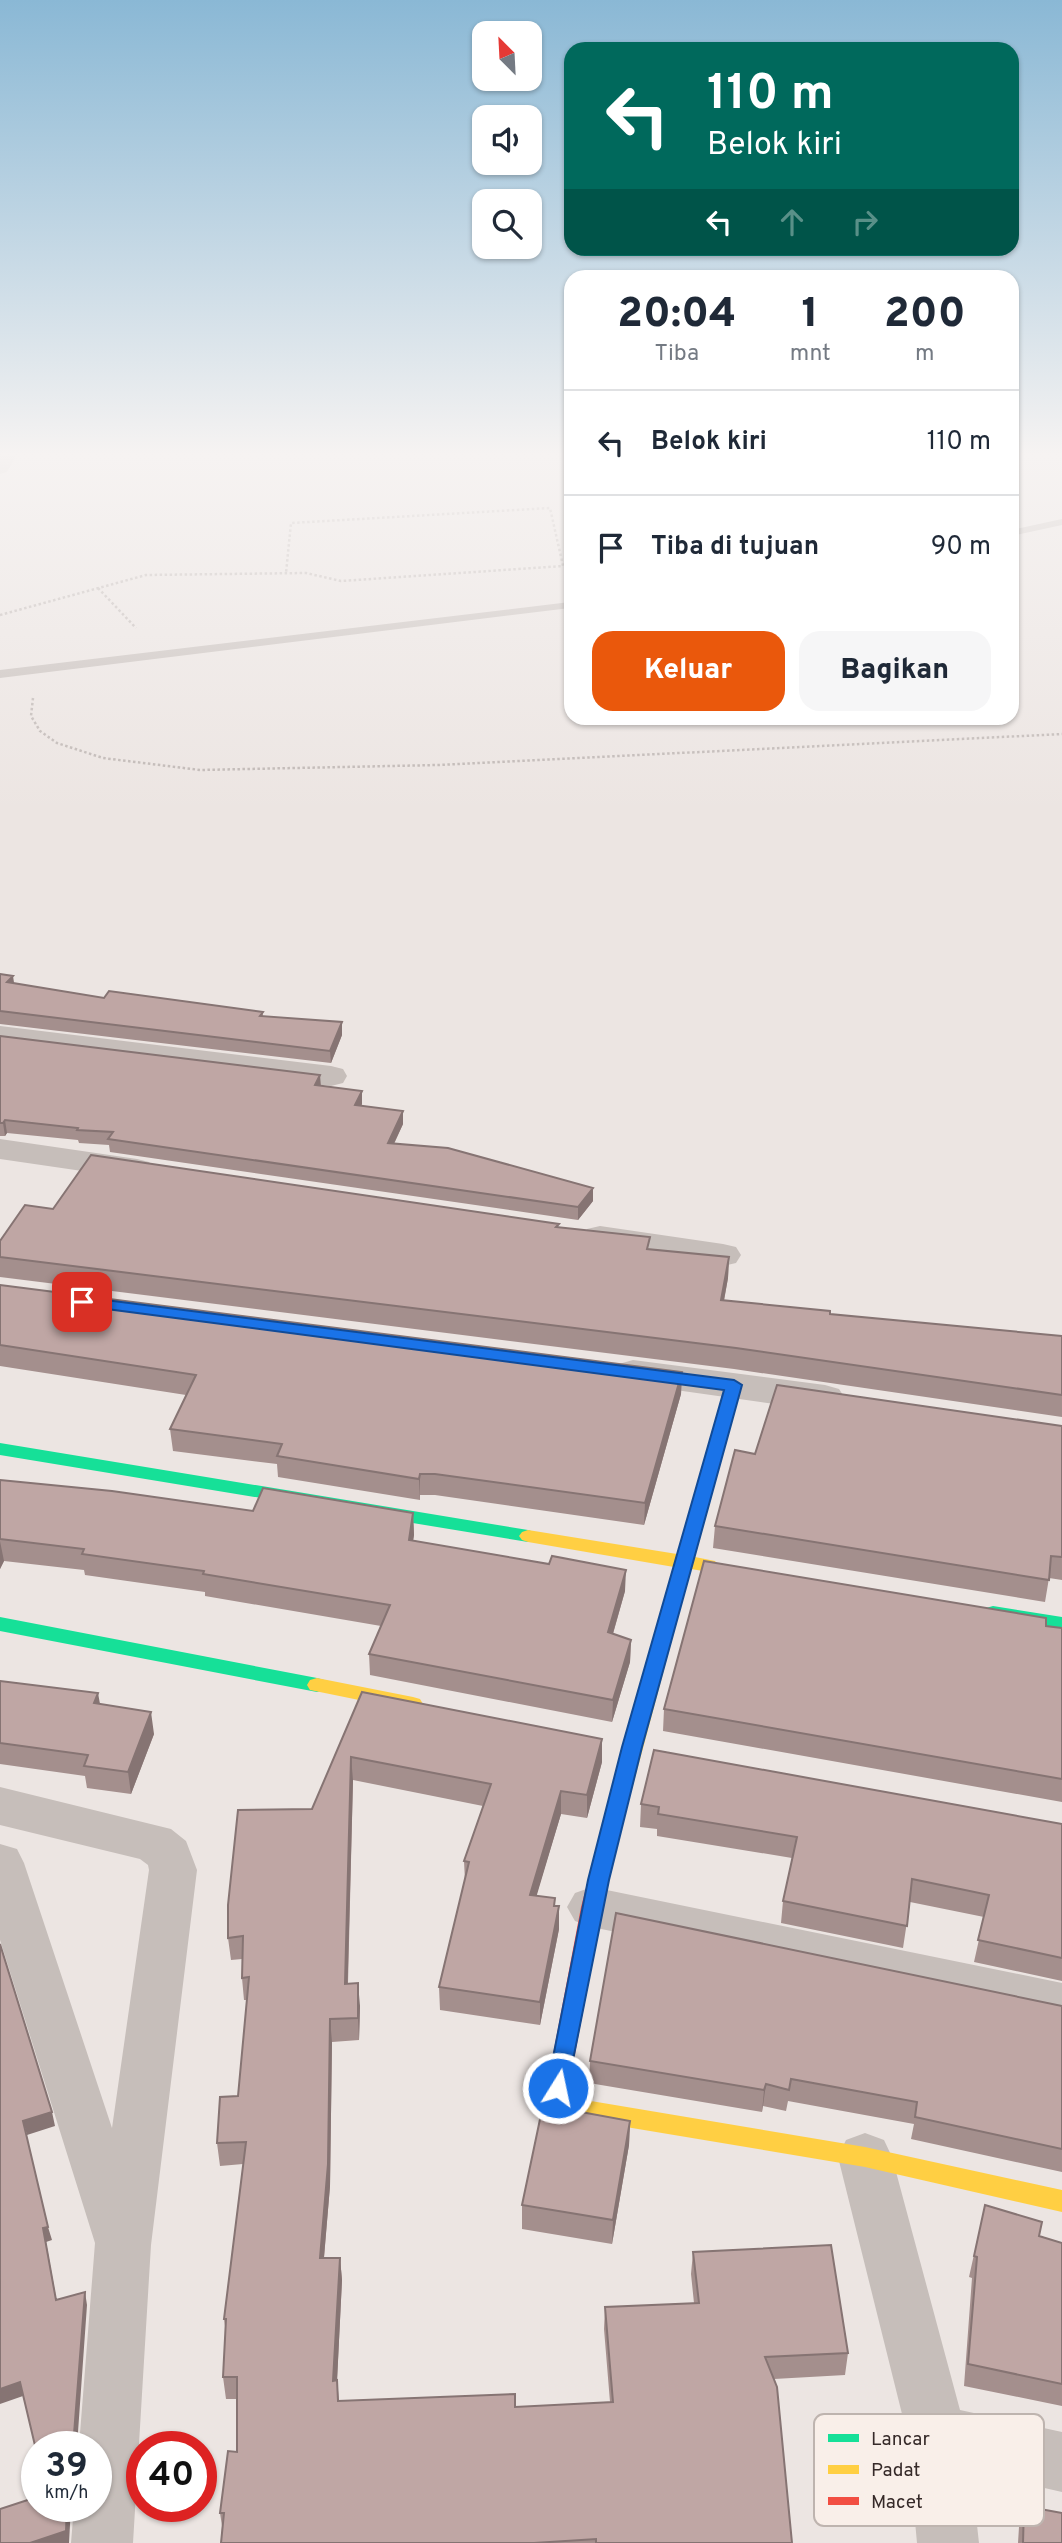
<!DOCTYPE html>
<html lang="id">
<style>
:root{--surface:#fff;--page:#f6f6f7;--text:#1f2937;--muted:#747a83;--line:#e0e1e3;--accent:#ea580c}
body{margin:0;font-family:Overpass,sans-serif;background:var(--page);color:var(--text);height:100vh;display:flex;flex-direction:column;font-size:26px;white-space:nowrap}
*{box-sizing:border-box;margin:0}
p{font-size:23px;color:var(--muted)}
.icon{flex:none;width:38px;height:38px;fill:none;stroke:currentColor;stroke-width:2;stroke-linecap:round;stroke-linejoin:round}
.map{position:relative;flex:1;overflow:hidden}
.details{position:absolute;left:564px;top:270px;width:455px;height:455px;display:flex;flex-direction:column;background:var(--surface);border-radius:21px;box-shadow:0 2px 5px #0004}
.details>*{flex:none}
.banner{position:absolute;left:564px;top:42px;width:455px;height:214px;border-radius:21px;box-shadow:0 2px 5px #0004;background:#00695c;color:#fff;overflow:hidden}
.needle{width:46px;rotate:336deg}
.tools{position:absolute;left:472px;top:21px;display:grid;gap:14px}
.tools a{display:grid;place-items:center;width:70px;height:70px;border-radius:14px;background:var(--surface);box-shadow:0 2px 5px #0004;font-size:35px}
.speed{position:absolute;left:21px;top:2431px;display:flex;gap:14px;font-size:35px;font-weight:700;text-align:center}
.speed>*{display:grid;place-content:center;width:91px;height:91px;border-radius:50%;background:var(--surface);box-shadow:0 2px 5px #0004;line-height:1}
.speed small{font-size:18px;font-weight:400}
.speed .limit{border:10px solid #d22;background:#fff;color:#111}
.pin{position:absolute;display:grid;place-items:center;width:60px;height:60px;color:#fff;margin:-30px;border-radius:14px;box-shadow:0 4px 10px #0006}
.me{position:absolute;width:77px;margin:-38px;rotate:10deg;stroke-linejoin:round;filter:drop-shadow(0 0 5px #0008)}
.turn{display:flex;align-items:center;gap:24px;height:147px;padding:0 28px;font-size:32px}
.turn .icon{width:91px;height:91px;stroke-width:2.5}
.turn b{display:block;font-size:49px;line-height:60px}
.lanes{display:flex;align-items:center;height:66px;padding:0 28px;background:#0003;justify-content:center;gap:35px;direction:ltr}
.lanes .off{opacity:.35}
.eta{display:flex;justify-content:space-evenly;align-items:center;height:119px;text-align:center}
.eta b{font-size:42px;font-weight:800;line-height:49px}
.primary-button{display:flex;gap:14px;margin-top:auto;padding:14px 28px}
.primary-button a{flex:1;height:80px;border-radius:21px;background:var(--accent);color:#fff;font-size:28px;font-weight:800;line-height:80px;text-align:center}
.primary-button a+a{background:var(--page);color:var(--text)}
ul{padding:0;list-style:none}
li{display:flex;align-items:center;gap:21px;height:105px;padding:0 28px;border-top:2px solid var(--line)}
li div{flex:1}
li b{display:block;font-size:26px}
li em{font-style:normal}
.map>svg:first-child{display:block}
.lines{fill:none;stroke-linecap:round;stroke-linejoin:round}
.path{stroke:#beb6b3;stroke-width:2.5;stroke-dasharray:2.5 2.5;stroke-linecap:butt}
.lane{fill:#c6beba;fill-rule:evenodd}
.street{fill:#c6beba;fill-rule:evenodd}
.fast{fill:#16e098;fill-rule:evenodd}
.slow{fill:#ffcf43;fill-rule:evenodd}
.jam{fill:#f24e42;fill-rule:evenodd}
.wall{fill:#a48f8d}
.shaded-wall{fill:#867473}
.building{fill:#bfa6a4;stroke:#867473;stroke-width:2}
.route{fill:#1a73e8;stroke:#114b97;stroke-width:2}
.key{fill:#f9efe9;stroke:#beb4af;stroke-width:2}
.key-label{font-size:19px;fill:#362a29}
</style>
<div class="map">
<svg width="1062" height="2543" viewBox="0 0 1062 2543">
<rect width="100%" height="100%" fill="#ece5e2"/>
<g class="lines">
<path class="path" d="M98,588L136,628
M0,615L146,575L306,573L341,581L563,566L550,508L291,523L286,573
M33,698L31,716L40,731L57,743L103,758L200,770L438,765L1062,734"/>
<path class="lane" d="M1062,519V525L1012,536V530Z
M570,602V608L0,678V670Z"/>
<path class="street" d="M0,455H17L7,472L0,474Z
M0,1026L331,1066L343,1069L347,1076L343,1083L331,1086L0,1046Z
M0,1139L137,1159L149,1162L154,1169L149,1176L137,1179L0,1159Z
M600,1226L723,1244L736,1247L741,1255L736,1263L723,1266L587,1245L582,1237L587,1229Z
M633,1360L825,1385L839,1389L845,1398L839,1407L825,1411L619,1382L614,1373L619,1364Z
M0,1787L171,1829L186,1841L197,1870L151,2245L133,2543H71L74,2506H96V2446H79L95,2243L0,1940V1844L17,1849L24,1863L112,2128L149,1870L148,1865L140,1859L0,1825Z
M592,1887L1062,1983V2027L592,1927L575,1921L567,1907L575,1893Z
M865,2133L884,2140L892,2157L960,2410L1062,2432V2492L971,2471L979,2543H917L907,2434L838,2157L846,2140Z"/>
<path class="fast" d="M0,1443L528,1530L534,1532L537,1536L534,1540L528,1542L0,1455Z
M993,1606L1062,1617V1631L986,1618L984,1613L986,1608Z
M0,1617L317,1678L324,1680L327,1685L324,1690L317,1692L0,1631Z"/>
<path class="slow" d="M734,1380L742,1385L695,1557L715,1561L718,1566L715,1571L709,1572L691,1569L619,1838L616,1844L609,1846L602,1844L599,1838L674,1567L528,1542L522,1540L519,1536L522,1532L528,1530L677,1554L726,1385Z
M317,1678L413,1697L420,1699L423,1704L420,1709L413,1711L310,1690L307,1685L310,1680Z
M561,2060L569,2063L572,2070L569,2087L575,2096L585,2100L865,2147L1062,2190V2212L865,2167L584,2120L559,2110L547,2088L553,2063Z"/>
<path class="jam" d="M609,1830L616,1832L619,1838L603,1907L572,2070L569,2077L561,2080L553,2077L550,2070L581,1907L599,1838L602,1832Z"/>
</g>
<path class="wall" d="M0,974L14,983L104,998L263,1012V1017L342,1022V1035L331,1063L0,1024Z
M0,1036L321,1086L362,1104L361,1106L403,1111V1124L394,1144L593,1201L578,1220L110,1152L109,1145L79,1143L78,1140L7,1133L5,1136H0Z
M53,1209L559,1227L650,1249L729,1257L728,1278L724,1301L830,1314L1062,1336V1417L734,1369L0,1277V1241Z
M0,1285L682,1372L681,1394L644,1525L435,1495H420V1500L278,1477L277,1464L173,1451L170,1429L186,1395L0,1366Z
M1062,1426V1580L1049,1578L1045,1602L713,1548L715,1526L755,1454Z
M0,1480L253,1511L413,1513L414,1535L413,1540L625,1591L613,1634L631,1640L630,1662L612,1722L370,1675L369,1654L381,1626L205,1596V1592L85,1575L84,1570L4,1561L0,1569Z
M1046,1626L1062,1628V1802L663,1731L664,1709Z
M0,1681L100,1704L154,1734L131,1794L87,1788L85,1776L0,1764Z
M362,1692L602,1762L587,1818L561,1814L536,1896L555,1898V1906L559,1929L540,2025L440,2010L439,1987L465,1881L464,1861L483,1806L353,1780L348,1983L360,2006L359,2040L332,2042L330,2186L324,2258H340L342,2280L337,2380L339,2401L515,2407L610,2402L604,2329L605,2307L694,2303L691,2274L693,2252L848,2353L845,2375L774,2379L792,2543H221L222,2526L220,2513L237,2452V2399H226L223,2377L226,2333L224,2319L243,2164L220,2166L217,2143L238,2096L247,2000H244L242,1978V1959L231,1960L228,1938L312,1809Z
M641,1804L1062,1824V1981L974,1962L984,1917L910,1902L903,1948L781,1923L783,1901L792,1858L657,1836V1829L640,1827Z
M1062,2006V2172L911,2139L914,2124L788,2101L786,2111L763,2106L762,2112L589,2083L590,2061Z
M630,2121L629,2145L612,2244L522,2229V2205Z
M985,2205L1039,2236L1062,2243V2406L964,2386L972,2278L969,2277Z
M1024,2506L1062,2543H1018L1019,2527Z"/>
<path class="shaded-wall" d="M13,976L15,989L7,982Z
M342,1022V1035L331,1063L330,1051Z
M320,1075L321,1087L315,1085Z
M362,1091V1104L355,1118V1105Z
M403,1111V1124L388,1156V1143Z
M5,1120L7,1133L5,1136L3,1123Z
M593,1188V1201L578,1220V1207Z
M729,1257L728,1278L720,1321L721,1300Z
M682,1372L681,1394L644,1525L645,1503Z
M420,1474V1500L419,1479Z
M413,1513L414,1535L410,1561L409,1540Z
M0,1541L4,1561L0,1569Z
M626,1570L625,1591L607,1654L608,1632Z
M631,1640L630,1662L612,1722L613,1700Z
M98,1693L102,1715L94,1703Z
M151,1712L154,1734L131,1794L128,1772Z
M602,1739V1762L587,1818V1795Z
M351,1757L353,1780L347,2006L345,1984Z
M561,1791V1814L530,1918V1895Z
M559,1906V1929L540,2025V2002Z
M358,1983L360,2006L359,2040L358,2018Z
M330,2019L332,2042L330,2186L322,2280L320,2258Z
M766,2084L763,2106L762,2112L764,2090Z
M52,2112L55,2126L27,2135L23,2121Z
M630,2121L629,2145L612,2244L613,2220Z
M48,2227L52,2240L46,2242L59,2314L43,2228Z
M340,2258L342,2280L336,2402L333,2381Z
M85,2292L87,2305L77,2446H70L68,2437Z
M20,2382L23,2396L0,2404V2389Z
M67,2506H71L69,2543H30Z"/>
<path class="building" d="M0,974L13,976L7,982L104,998L109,991L263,1012L260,1016L342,1022L330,1051L0,1011Z
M0,1036L320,1075L315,1085L362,1091L355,1105L403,1111L388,1143L448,1148L593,1188L578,1207L108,1139L113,1132L77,1130L78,1128L5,1120L3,1123H0Z
M91,1155L559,1224L556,1227L650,1237L647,1249L729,1257L721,1300L830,1311V1314L1062,1336V1395L736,1348L0,1257V1241L25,1205L53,1209Z
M0,1285L682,1372L645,1503L435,1474H420L419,1479L277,1456L282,1444L170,1429L196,1375L0,1345Z
M777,1385L1062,1426V1557L1051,1556L1049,1580L715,1526L735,1450L755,1454Z
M0,1480L112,1491L253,1511L263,1488L413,1513L409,1540L549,1564L552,1556L626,1570L608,1632L631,1640L613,1700L369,1654L390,1605L203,1574L204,1571L82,1554L84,1549L0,1539Z
M704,1561L1046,1618V1626L1062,1628V1779L664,1709Z
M0,1681L98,1693L94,1703L151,1712L128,1772L84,1766L88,1755L0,1743Z
M362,1692L602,1739L587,1795L561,1791L530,1895L555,1898L554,1906H559L540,2002L439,1987L469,1862L464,1861L491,1784L351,1757L345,1984L358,1983V2018L330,2019L328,2164L320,2258H340L333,2381L337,2380L338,2401L515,2394V2407L613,2402L605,2307L699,2303L693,2252L831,2245L848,2353L765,2357L777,2387L792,2543H596V2539L534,2543H221L224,2513H220L228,2451L237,2452V2377H223L226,2319H224L246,2142L217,2143L220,2097L238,2096L249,1977L242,1978L243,1936L228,1938V1905L238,1810L312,1809Z
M654,1750L1062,1824V1958L978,1940L989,1895L912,1879L907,1926L783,1901L797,1837L658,1814L659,1807L641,1804Z
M616,1913L1062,2006V2149L915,2117L917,2102L791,2079L789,2090L766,2084L764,2090L590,2061Z
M0,1944L52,2112L23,2121L48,2227L43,2228L56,2300L85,2292L74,2434L68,2437L70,2446H37V2454L20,2382L0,2389Z
M543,2105L630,2121L613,2220L522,2205Z
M985,2205L1042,2222L1039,2236L1062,2243V2384L968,2364L977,2257L974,2256Z
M37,2497V2506H67L66,2531L30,2543H0V2509Z
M1024,2506L1062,2513V2543H1023Z"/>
<linearGradient id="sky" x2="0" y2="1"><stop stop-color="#8ab8d5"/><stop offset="0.56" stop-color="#f6f3f2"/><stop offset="1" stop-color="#f6f3f2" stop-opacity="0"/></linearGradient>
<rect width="1062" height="811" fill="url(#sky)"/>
<path class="route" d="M82,1297L734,1380L742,1385L642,1747L609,1880L566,2095L558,2098L550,2095L547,2088L588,1880L622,1747L724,1390L76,1305L73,1302Z"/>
<rect x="814" y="2414" width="230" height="112" rx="10" class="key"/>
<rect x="828" y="2434" width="31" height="8" fill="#16e098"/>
<rect x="828" y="2465" width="31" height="9" fill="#ffcf43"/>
<rect x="828" y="2497" width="31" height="8" fill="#f24e42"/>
<g class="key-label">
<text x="871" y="2445">Lancar</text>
<text x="871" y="2476">Padat</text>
<text x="871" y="2508">Macet</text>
</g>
</svg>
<div class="tools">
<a><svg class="needle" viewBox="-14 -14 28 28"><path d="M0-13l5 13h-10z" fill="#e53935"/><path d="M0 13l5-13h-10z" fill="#747a83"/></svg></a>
<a><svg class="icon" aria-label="sound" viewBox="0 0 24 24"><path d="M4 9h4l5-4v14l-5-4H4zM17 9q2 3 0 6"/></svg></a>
<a><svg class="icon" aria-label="search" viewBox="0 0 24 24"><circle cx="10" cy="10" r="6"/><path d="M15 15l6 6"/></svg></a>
</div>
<div class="speed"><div>39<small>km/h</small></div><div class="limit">40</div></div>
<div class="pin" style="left:82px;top:1302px;background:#d93025"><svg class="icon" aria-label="arrive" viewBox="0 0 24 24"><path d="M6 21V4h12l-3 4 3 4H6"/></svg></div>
<svg class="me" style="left:558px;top:2088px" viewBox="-20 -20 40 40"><circle r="17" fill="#1a73e8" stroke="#fff" stroke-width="3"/><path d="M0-11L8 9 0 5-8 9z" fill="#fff"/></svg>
<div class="banner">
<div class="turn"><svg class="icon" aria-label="left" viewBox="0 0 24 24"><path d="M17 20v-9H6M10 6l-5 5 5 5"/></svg><div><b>110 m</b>Belok kiri</div></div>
<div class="lanes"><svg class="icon" aria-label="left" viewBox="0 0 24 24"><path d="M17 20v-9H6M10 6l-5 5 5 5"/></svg><svg class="icon off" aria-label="ahead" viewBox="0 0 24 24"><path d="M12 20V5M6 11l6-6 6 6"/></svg><svg class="icon off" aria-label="right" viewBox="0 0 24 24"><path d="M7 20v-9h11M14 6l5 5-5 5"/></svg></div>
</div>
<section class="details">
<div class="eta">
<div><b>20:04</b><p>Tiba</p></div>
<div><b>1</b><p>mnt</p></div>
<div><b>200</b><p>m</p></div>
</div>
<ul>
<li><svg class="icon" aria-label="left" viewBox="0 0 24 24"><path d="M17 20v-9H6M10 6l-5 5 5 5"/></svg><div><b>Belok kiri</b></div><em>110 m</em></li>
<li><svg class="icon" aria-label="arrive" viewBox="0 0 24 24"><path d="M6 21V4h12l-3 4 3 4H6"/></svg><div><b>Tiba di tujuan</b></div><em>90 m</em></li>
</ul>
<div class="primary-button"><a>Keluar</a><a>Bagikan</a></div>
</section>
</div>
